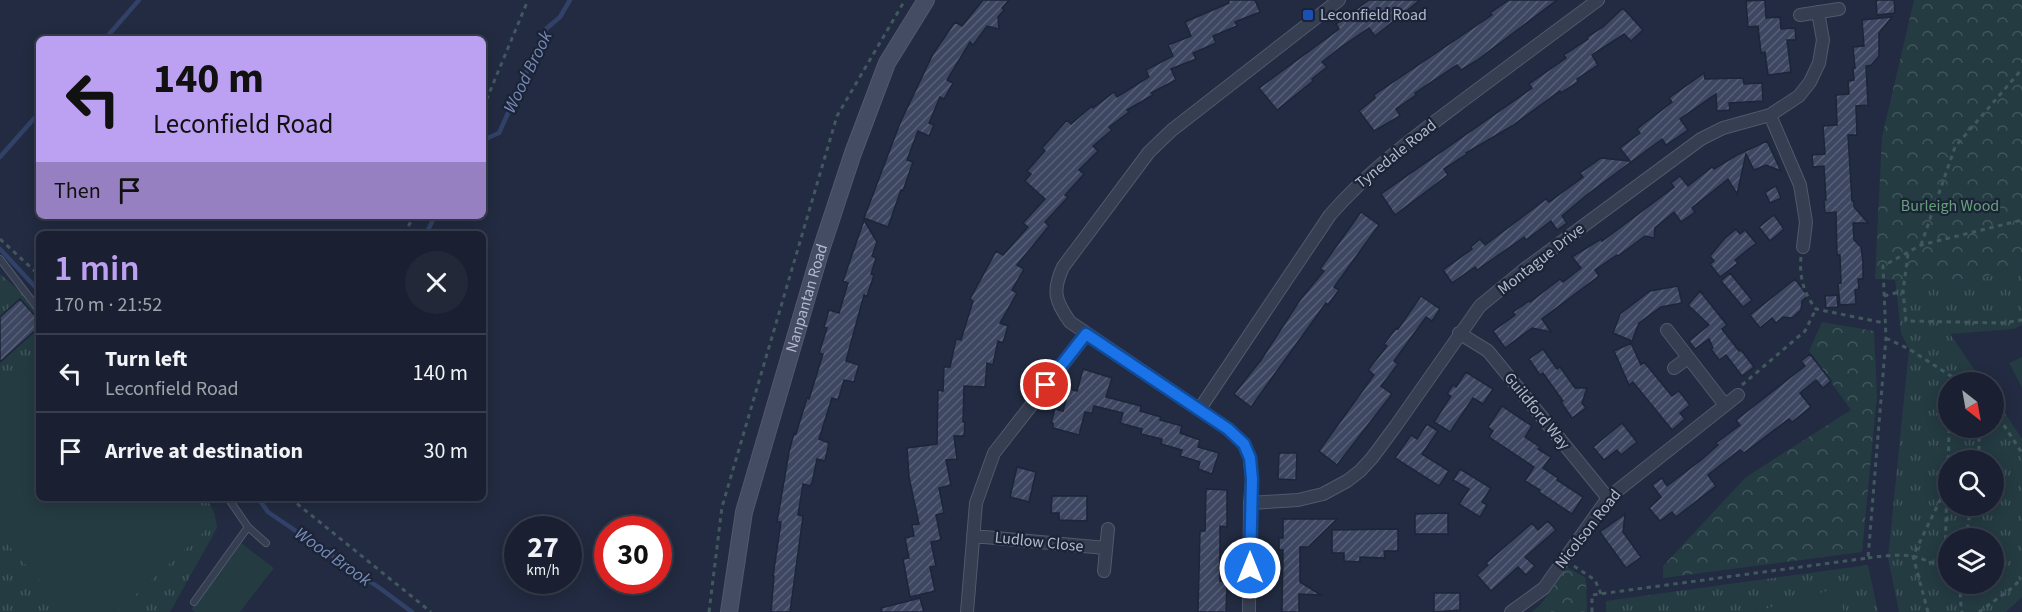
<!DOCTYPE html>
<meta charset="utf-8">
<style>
:root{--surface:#1a2031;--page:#232839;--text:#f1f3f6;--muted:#9fa3ab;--line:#383e4d;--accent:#bca0f2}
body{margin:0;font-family:"Source Sans 3",sans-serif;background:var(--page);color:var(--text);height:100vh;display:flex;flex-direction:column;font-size:22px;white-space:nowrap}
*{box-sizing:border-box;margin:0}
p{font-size:20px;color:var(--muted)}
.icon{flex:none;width:33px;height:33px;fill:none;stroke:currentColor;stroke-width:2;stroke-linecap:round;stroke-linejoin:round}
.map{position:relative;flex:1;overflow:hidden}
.side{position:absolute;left:36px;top:231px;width:450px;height:270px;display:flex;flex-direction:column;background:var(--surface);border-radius:9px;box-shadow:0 3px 15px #0003,0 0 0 2px var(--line)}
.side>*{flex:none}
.top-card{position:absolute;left:36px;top:36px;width:450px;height:183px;border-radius:9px;box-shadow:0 3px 15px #0003,0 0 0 2px var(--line);background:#bca0f2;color:#111;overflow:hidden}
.needle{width:39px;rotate:149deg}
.tools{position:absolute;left:1938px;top:372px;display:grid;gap:12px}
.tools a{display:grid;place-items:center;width:66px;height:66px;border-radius:50%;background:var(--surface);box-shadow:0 3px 15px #0003,0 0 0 2px var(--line);font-size:30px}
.speed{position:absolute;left:504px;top:516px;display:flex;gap:12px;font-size:30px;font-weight:700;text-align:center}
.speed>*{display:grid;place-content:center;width:78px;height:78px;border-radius:50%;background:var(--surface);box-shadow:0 3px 15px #0003,0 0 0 2px var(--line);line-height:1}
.speed small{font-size:15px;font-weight:400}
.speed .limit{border:9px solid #d22;background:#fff;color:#111}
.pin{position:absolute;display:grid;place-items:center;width:51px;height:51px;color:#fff;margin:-26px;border:3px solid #fff;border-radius:50%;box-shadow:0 2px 6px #0007}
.me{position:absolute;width:66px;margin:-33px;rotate:0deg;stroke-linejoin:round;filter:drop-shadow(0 0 4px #0008)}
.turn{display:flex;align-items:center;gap:21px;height:126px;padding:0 18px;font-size:27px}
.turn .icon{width:78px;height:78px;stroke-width:2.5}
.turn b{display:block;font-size:42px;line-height:51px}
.then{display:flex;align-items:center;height:57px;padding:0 18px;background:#0003;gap:12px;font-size:22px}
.round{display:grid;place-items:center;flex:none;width:63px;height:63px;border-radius:32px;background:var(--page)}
.headline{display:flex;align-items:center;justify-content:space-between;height:102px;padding:0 18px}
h1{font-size:36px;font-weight:600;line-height:45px;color:var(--accent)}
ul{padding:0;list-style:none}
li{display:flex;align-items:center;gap:18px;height:78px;padding:0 18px;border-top:2px solid var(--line)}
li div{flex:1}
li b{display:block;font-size:22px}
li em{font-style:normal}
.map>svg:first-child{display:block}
.grass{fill:url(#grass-tufts);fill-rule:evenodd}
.forest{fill:url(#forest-crowns)}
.garden{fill:#243b42}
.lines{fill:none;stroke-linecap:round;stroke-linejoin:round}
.stream{stroke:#324168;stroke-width:4.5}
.building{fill:url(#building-hatch);stroke:#1d2538;stroke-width:1.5}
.lane-casing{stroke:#51596c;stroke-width:8}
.street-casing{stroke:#51596c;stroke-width:14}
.secondary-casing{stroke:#51596c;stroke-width:18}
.path{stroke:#42585f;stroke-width:3;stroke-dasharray:4.5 4.5;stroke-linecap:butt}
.lane{stroke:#363e51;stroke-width:6}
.street{stroke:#363e51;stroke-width:12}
.secondary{stroke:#444c64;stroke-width:16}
.route-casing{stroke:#114b97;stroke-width:15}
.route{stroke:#1a73e8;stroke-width:10}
.transit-dot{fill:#1a4fb4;stroke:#1b2336;stroke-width:2}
.labels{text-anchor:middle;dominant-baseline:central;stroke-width:4.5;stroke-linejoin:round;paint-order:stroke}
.poi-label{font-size:16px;fill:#b3b9cc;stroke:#1b2336;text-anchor:start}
.street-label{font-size:16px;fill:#b3b9cc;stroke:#1b2336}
.park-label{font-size:16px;fill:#679f7b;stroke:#1b2336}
.water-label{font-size:18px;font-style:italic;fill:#778ab6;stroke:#1b2336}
</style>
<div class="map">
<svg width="2022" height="612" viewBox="0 0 2022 612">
<defs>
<pattern id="grass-tufts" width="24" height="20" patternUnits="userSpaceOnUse" patternTransform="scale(1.5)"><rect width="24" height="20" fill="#243b42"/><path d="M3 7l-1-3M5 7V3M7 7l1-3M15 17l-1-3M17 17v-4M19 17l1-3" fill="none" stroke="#41555c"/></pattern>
<pattern id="forest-crowns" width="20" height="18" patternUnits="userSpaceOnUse" patternTransform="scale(1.5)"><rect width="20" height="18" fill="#243b42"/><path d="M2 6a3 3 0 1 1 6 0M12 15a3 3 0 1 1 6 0" fill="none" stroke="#41555c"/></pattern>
<pattern id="building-hatch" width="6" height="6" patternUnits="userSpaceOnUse" patternTransform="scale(1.5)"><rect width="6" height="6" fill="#3e4762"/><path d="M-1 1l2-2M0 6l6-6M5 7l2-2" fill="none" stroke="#585f77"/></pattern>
</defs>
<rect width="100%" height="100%" fill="#222b41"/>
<path class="grass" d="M2022,262V325L2014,329L1950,334L1983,382H1948V428H1994V397L2022,439V597L2006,612H1899L1888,558L1909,349L1901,333L1895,279L1971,283ZM1948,460H1994V506H1948ZM1948,538H1994V584H1948Z
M0,274L24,295L39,312V498H205C213,507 216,516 217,528L170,612H0Z
M1868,565L1878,612H1606V601Z"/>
<path class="forest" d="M1914,0H2022V262L1971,283L1875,279L1882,137Z
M1822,322L1874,331L1877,396L1862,552L1663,578V566L1746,477L1851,410L1809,351Z
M1567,567L1586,578L1587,612H1532L1542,603Z"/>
<path class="garden" d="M2022,357V388L2009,363Z
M39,359V498H177L206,530L117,612H69L0,536V394Z
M241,543L274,568L240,612H195L191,609Z
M1837,588L1844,612H1755Z"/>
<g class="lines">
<path class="stream" d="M105,39L139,0
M483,140L499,133L546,29L560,17L570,0
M0,157L39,113
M426,234L435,216
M0,249L39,291
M258,498L268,512L381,589L412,612"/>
</g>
<path class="building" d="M983,0H1009L1002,8L1004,10L998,17L999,29L987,26L973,45L970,42L947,80L953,83L944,99L940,97L929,123L934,125L929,136L918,131L907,160L913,162L903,191L901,190L888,227L864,218L900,123L933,54L955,22L962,26Z
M1228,0H1255L1260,12L1235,22L1237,26L1213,36L1216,43L1193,53L1196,59L1171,69L1176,80L1151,93L1153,95L1127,110L1129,112L1109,127L1112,130L1093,146L1098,151L1079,170L1084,174L1065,195L1068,197L1045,222L1049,226L1017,265L1024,269L1012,290L1017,293L1000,323L1008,326L1003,343L998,341L993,365L987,363L985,387L964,386L963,422H965L964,436H954L957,459L946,460L951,485L939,488L944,513L936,515L941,540L931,542L936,566L930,567L935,591L910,597L903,559L909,558L905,538L914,536L912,525L919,524L909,477L907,448L937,444L938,390L943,391L944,367H950L956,339L961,340L973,301L970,299L996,251L1003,255L1028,227L1023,223L1045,199L1025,181L1031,174L1027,171L1045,151L1042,148L1067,120L1071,124L1092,106L1093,108L1114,92L1117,97L1149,77L1146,70L1173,56L1168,45L1191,36L1185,22L1229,3Z
M1369,0H1420L1375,36L1369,28L1341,47L1322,62L1327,67L1312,79L1313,81L1277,110L1259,88L1339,29L1336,24Z
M1509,0H1557L1476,61L1461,70L1457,65L1415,93L1416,95L1396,109L1400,116L1374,131L1359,111L1375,98L1374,95L1492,15L1490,13Z
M1765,0L1766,18L1780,17L1781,29L1795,28L1796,40H1787L1791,72L1768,75L1765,52L1761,53L1758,26L1748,27L1746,1Z
M1876,0H1894L1895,13L1877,15Z
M1623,8L1643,30L1631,41L1624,34L1592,55L1598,65L1577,79L1578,82L1561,93L1560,91L1512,126L1466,153L1467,154L1444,169L1448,175L1395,215L1381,194L1532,88L1529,84L1566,58L1564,55L1588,39L1587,37L1603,27Z
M1892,17L1879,33V56L1871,65L1866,66L1868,105L1856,106L1857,135H1848L1852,201H1854V207L1868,223H1853L1854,240L1861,247L1863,262V279H1858L1859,289L1855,290L1856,304L1840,305L1838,284L1841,283L1840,255H1837L1836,212L1825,213L1824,200H1826L1824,166L1813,167L1812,155L1825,154L1823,126L1837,125L1836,95L1849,94L1848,81L1854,80L1853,68H1855L1853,47L1864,46L1862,20Z
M1704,73L1705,79L1743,78L1744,84L1762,83L1763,101L1729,103L1730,110L1717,111L1716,94L1680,119L1688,130L1666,145L1662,139L1588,194L1562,216L1567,223L1557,230L1551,221L1526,240L1524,237L1520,240L1477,270L1475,267L1452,283L1443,270L1472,249L1471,247L1480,239L1485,245L1546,199L1549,202L1583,177L1580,173L1601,158L1630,161L1620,148L1640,133L1637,129L1672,102L1669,98Z
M1767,141L1781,171L1766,165L1754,170L1746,154L1737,194L1728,179L1692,208L1695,212L1681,222L1674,212L1655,228L1654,238L1645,236L1618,256L1617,255L1595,270L1599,276L1542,319L1551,332L1532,328L1505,348L1493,331L1515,315L1513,312L1529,301L1530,302L1560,279L1563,282L1581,268L1572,257L1601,239L1602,241L1674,187L1671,183L1680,176L1688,186L1712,167L1714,169L1737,155Z
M1776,186L1781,198L1770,203L1765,192Z
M1361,212L1379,225L1334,287L1339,290L1328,305L1326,303L1251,407L1234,394L1261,360L1300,300L1324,271L1320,269Z
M1774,215L1784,229L1770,241L1759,227Z
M864,220L877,242L872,256L876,258L871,274L874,275L867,296L864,295L846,361L859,365L854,382L844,380L838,400L832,398L819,439L829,443L825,461L817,459L812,483L810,486L803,484L798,515L803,516L790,612H771L774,576H773L781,522H777L789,452L794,433L796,434L807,398L809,399L823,354L819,353L827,328L824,327L829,310L839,313L848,283L843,281Z
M1736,229L1740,234L1745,230L1756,243L1735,260L1738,263L1720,277L1710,264L1714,261L1710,256L1725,238Z
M1730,273L1752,300L1743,307L1721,281Z
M1795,279L1808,296L1802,301L1801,310L1792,318L1783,317L1776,323L1772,318L1760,328L1750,315Z
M1678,286L1682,303L1661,307L1639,323L1632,341L1613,333L1620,314L1650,291Z
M1700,291L1727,325L1722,329L1739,351L1741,350L1754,367L1742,376L1726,355L1719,360L1711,349L1713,348L1709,339L1695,349L1689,341L1709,325L1688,305Z
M1837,295L1838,307L1826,308L1825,296Z
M1421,296L1440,309L1432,321L1426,317L1394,361L1398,364L1381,386L1392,394L1337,465L1319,451L1374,375L1368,370L1387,346L1384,344L1396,328L1398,329Z
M20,299L39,320V327L0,362V317Z
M1631,343L1641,365L1644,362L1672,396L1679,391L1690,405L1680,413L1685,419L1672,430L1633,382L1629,385L1614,351Z
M1543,349L1557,369L1560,367L1575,388H1587L1582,403L1586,408L1572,418L1561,402L1563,401L1543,373L1540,375L1529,359Z
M1810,354L1831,381L1823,388L1816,380L1800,393L1811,407L1792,422L1789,419L1744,453L1740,450L1708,475L1716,486L1676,517L1672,512L1660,521L1649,508L1661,497L1652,485L1662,478L1667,486L1701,460L1718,445L1716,443L1740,425L1736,420L1805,366L1801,361Z
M1083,369L1112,378L1106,397L1141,406L1140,411L1161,417L1160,420L1182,426L1180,433L1200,440L1198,447L1219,453L1212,474L1198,469L1200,462L1180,456L1182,450L1161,444L1162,439L1141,434L1142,429L1120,423L1123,413L1094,406L1092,413L1085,412L1079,435L1053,428V423H1051L1055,409L1063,411L1069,389L1077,391Z
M1466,372L1493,389L1483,404L1473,398L1450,432L1434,422L1451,396L1447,394L1453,385L1456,387Z
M1502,406L1532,426L1525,437L1540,447L1538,449L1551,457L1543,468L1558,478L1557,480L1583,497L1572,514L1539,492L1540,490L1525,481L1534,467L1489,437L1493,431L1488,427Z
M1622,423L1637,442L1621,455L1617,450L1604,460L1593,447Z
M1427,424L1438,431L1422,454L1449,471L1439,486L1395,458L1411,435L1417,439Z
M1279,453H1297L1296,480L1278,479Z
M1017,467L1036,472L1029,502L1010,497Z
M1460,469L1491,488L1482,502L1487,505L1480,517L1459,504L1469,489L1453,480Z
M1206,489L1227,490V527L1220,526V581L1227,582L1226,612H1198L1200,531H1205Z
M1052,496H1087V521L1059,520V513H1051Z
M1448,513V534H1415V514Z
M1625,514L1623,532L1641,557L1626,568L1600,532Z
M1283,519H1337L1308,547H1300V582L1321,595L1299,594V612H1282L1283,550H1279V538H1283Z
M1548,521L1556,530L1525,557L1535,566L1526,575L1518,567L1491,591L1477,575L1488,565L1486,563L1532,523L1538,530Z
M1398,529V551H1384L1385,558L1360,557V562L1344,561V553H1332V530Z
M1434,593H1460V610L1434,612Z
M920,598L924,612H882L881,608Z"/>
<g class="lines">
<g class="lane-casing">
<path id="lane" d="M0,259L39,310
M228,498L248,527L266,543
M194,602L248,527"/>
</g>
<g class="street-casing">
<path id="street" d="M1800,15L1839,9
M1770,115L1800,185L1806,222L1803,247
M1667,330L1725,405
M1459,333L1488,351L1608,498
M1674,368L1688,358
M1199,410L1330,215C1370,169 1417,135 1465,99C1510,66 1554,33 1598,0
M1250,503L1298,500L1323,494L1347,481L1360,471L1372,458L1395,427L1480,306L1525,269L1701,139L1723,128L1770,115L1799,96L1810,82L1819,63L1823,40L1818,12
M973,536L1106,548
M1104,571L1108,529
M967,612L976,503L994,453L1086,335
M1249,612L1250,503L1252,479L1250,458L1244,444L1228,429L1070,322C1055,301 1052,291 1063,267L1149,152L1172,130L1339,0
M1511,612L1544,588L1608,498L1738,395"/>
</g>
<g class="secondary-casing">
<g id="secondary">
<path id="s1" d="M729,612L744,512L820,253L853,153L887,63L926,0"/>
</g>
</g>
<path class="path" d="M483,108L528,0
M404,234L414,216
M0,239L39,275
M1921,245L1955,147L2022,69
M1908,254L1903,291L1906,321L2003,323L2022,320
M1801,257C1799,277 1804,294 1816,309L1884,323
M1884,296L1903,291
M1886,338L1909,349L1951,376V382
M1951,376L1962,382
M1742,385L1805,331L1816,309
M1994,410L2022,453
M1979,428V460
M290,498L431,612
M1966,538L1971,506
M1868,558C1882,556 1897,554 1911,556C1926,558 1933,567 1948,563
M1939,565L1945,555L1947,486
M1574,566L1595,580L1601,594
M1962,584L1960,598L1962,612
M709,612L722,507L837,116L905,0
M1592,612V595L1868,558L1886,338L1883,266L1921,245L2022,220
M1928,612L1913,556L1948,484L1949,428
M1979,612L2012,588L2022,578"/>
<use href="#lane" class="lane"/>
<use href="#street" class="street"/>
<use href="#secondary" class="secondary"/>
</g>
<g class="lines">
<g class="route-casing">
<path id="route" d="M1046,385L1086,334L1228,429L1244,444L1250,458L1252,479L1250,568"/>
</g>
<use href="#route" class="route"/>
</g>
<rect class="transit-dot" x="1302" y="9" width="12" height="12" rx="3"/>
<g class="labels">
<g class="poi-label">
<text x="1320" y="15">Leconfield Road</text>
</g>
<g class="street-label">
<text transform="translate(1396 154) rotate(-39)">Tynedale Road</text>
<text transform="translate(1541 259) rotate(-38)">Montague Drive</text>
<text stroke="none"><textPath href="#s1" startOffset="324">Nanpantan Road</textPath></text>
<text transform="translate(1537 411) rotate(51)">Guildford Way</text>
<text transform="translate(1588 529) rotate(-52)">Nicolson Road</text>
<text transform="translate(1039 542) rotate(6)">Ludlow Close</text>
</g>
<g class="park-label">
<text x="1950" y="206">Burleigh Wood</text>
</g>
<g class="water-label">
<text transform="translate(528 72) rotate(-64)">Wood Brook</text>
<text transform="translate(333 557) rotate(35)">Wood Brook</text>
</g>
</g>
</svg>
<div class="tools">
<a><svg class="needle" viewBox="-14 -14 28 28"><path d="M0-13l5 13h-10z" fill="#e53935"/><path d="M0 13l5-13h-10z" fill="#9fa3ab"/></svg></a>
<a><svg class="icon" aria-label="search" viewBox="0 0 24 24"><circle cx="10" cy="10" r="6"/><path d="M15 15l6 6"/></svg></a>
<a><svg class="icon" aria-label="layers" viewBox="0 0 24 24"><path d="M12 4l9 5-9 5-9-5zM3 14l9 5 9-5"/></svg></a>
</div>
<div class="speed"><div>27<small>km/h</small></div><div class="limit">30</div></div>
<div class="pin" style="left:1046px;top:385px;background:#d93025"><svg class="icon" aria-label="arrive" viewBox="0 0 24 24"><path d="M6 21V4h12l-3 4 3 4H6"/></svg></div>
<svg class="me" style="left:1250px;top:568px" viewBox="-20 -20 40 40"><circle r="17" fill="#1a73e8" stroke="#fff" stroke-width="3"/><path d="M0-11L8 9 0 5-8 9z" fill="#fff"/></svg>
<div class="top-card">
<div class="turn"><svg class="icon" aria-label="left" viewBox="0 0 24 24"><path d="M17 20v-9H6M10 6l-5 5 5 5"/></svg><div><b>140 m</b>Leconfield Road</div></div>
<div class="then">Then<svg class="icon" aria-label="arrive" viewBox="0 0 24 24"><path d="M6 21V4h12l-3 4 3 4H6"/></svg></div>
</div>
<section class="side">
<div class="headline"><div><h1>1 min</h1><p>170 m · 21:52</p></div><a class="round"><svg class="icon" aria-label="close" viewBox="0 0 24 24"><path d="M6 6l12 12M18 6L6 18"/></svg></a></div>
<ul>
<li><svg class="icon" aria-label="left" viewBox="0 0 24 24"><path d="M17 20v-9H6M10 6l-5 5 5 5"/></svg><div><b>Turn left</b><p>Leconfield Road</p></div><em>140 m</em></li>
<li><svg class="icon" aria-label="arrive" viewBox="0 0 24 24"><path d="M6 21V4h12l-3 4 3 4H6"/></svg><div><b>Arrive at destination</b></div><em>30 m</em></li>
</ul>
</section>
</div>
